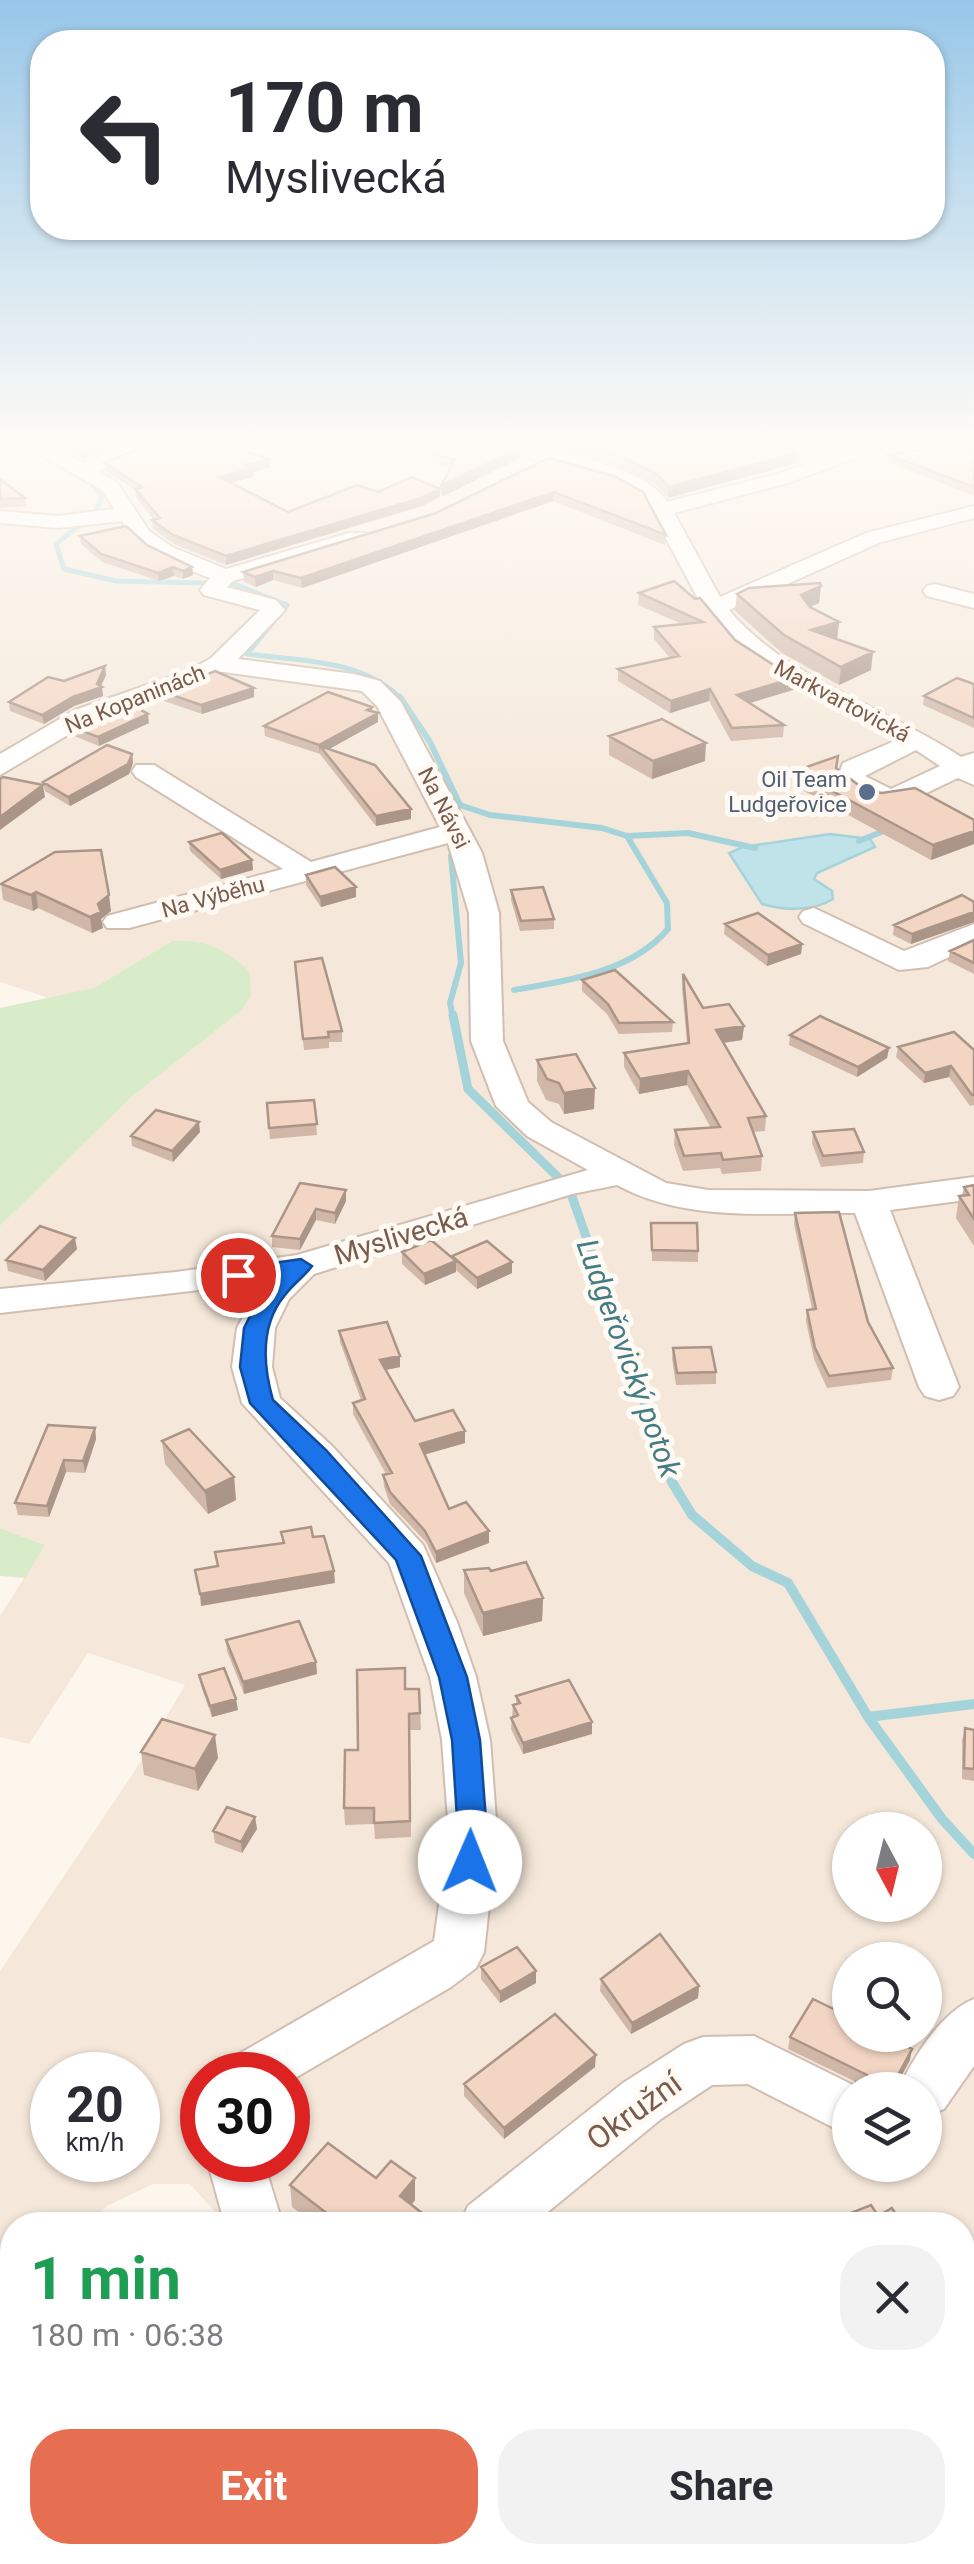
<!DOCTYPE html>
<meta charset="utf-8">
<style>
:root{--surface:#fff;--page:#f2f2f3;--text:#2b2b33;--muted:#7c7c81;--accent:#e76f51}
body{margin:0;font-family:Roboto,sans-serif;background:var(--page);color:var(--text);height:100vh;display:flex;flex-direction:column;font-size:38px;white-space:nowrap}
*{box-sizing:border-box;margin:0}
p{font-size:32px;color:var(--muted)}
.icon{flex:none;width:55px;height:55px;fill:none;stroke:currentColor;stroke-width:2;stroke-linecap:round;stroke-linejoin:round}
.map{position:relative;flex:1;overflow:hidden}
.side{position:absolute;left:0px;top:2212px;width:975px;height:352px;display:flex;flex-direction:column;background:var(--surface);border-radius:40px 40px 0 0;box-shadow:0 2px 8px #0004}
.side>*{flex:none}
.top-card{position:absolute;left:30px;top:30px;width:915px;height:210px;border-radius:40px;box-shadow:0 2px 8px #0004;background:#fff;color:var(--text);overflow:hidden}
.needle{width:65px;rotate:173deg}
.tools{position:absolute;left:832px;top:1812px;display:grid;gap:20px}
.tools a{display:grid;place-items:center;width:110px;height:110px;border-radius:50%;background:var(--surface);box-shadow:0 2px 8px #0004;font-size:50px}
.speed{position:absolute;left:30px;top:2052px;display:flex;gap:20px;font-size:50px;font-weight:700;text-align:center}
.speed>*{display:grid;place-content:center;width:130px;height:130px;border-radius:50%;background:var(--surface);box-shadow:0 2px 8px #0004;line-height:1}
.speed small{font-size:25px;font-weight:400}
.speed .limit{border:15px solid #d22;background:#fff;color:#111}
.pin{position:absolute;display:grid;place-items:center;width:85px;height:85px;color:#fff;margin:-42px;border:5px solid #fff;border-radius:50%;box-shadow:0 2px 10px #0007}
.me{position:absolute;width:110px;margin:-55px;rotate:1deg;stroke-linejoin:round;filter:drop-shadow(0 0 8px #0008)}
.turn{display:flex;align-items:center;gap:35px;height:210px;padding:0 30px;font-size:45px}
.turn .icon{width:130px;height:130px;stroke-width:2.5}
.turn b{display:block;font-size:70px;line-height:85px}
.round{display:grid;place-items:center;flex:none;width:105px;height:105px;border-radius:40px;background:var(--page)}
.overview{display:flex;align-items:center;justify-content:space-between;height:170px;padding:0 30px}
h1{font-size:60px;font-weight:700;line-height:75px;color:#1e9e55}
.cta{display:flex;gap:20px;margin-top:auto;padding:20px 30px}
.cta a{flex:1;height:115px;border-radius:40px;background:var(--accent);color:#fff;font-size:40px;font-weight:700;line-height:115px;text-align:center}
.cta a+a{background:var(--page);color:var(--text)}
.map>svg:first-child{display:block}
.residential{fill:#f5e8da;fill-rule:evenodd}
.green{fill:#d8ecc9}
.water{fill:#bfe3e8;stroke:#a5d3da;stroke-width:2.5}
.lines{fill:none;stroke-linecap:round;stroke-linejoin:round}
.stream-far3{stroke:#a5d3da;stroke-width:5}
.stream-far2{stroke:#a5d3da;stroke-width:6}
.stream-far1{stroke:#a5d3da;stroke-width:9}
.stream{stroke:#a5d3da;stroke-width:10}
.minor-casing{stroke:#d1beb0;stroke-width:4}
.minor{fill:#fff;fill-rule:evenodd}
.wall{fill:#d1b7a8}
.shaded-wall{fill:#aa9588}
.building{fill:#f3d5c3;stroke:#aa9588;stroke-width:2.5}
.route{fill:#1a73e8;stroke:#114b97;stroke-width:2.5}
.service-dot{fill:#5c6f8a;stroke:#fffaf3;stroke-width:4}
.labels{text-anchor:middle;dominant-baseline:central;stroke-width:10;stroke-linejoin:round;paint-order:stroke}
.far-street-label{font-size:22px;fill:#7a5c4d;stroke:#fffaf3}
.far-service-label{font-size:22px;fill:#4e5e75;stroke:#fffaf3;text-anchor:end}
.street-label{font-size:28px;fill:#7a5c4d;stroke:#fffaf3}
.water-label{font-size:30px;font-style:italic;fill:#437c86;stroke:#fffaf3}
.near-street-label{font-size:32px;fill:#7a5c4d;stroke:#fffaf3}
</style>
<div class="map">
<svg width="974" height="2564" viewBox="0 0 974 2564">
<rect width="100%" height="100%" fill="#fdf6ec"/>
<path class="residential" d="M0,446H974V2564H72L83,2552H962V2225H220L215,2212L190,2184H153L107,2206L86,2225H12V2290L0,2301V1971L134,1772L185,1685L88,1653L29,1744L0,1737V1616L45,1545L0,1528V1226L130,1098L242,1010L251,995L186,940L172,941L94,988L77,993L49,998L0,982ZM850,1830H925V1905H850ZM850,1960H925V2035H850ZM52,2075H138V2160H52ZM202,2075H288V2160H202ZM850,2090H925V2165H850Z"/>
<path class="green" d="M172,941C204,938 226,950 249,971L251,995L242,1010L130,1098L0,1226V1008L94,988Z
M0,1528L45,1545L25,1578L0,1576Z"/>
<path class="water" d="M830,834L870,839L875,847L817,873L814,879L832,891L833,899C814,911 784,911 762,904L729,853L743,847Z"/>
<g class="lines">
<path class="stream-far3" d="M24,446L54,462
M90,481L102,496L96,511
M86,520L56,544L64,569L116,581L204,583
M229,582L287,605L247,654C299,661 364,659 402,700"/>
<path class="stream-far2" d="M400,697L430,742L460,805L490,815L602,828L627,836L688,833L755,848
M859,841L891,828
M451,856L461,963L450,1003L453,1018
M514,990C567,981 632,972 668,929L667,903L627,836"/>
<path class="stream-far1" d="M453,1015L468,1089L569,1188L650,1419"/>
<path class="stream" d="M649,1417L672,1482L692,1515L752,1566L788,1583L868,1717L942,1819L974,1854
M868,1717L974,1704"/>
<g class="minor-casing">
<path id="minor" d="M25,446H50L82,463L126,446H155L98,471L117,482L149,531L172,547L226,569L349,533H365L368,538L365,543L233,581L227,587L276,600L285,610L238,659L354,674L380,681L401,702L482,853L499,913L503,1041L528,1102L551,1122L666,1183L708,1190L869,1191L974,1177V1199L890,1210L959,1387L953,1396L939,1400L925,1396L919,1387L855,1213C776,1212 688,1224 617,1185L572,1194L314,1274L289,1299L275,1328L272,1367L280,1398L332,1446L423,1545L457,1622L476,1677L490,1740L497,1833L484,1952L476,1968L451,1987L288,2082V2075H224L232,2058L434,1941L449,1833L442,1740L430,1677L389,1563L242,1403L232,1367L237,1328L261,1283L0,1313V1289L176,1272L297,1255L588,1170L527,1136L496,1106L471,1041L469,913L448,843L129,928H107L103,922L107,916L283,869L136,777L132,771L136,765H154L311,862L440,827L377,706L362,691L223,672L93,720L0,775V754L75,710L185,672L210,659L260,610L204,595L200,590L210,578C175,564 142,555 122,521L58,528L0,523V511L58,516L114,509L102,490Z
M500,446C540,446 647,465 667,502L774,475L858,446H888L788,483L674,513L720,597L866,533L974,506V518L881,542L729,610C789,681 885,707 961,757L974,753V785L958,778C903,803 897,816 841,785L837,779L843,763L897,740L781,679L736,649L703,608L645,499L615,482L503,450ZM916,750L940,766L891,789L865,776Z
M935,584L974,594V608L927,596L923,591L927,586Z
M814,908L904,951L974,924V945L928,967L899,970L803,923L799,917L803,911Z
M974,1999V2066L944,2109L925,2116V2090H898C913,2058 941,2012 974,1999Z
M754,2036L863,2090H850V2136L748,2084L712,2085L661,2119L532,2225H459L468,2206L623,2083L684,2044L703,2037Z
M207,2160H263L283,2225H225Z
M420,2552H484L486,2564H422Z"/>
</g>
<use href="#minor" class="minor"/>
</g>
<path class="wall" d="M59,446H115L83,459Z
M542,446H780L797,463L668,498L658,486L617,465Z
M974,446V496L888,462L889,455Z
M432,454L520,458L442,497L441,486L450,468L432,464Z
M549,458L666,535L665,545L553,501L302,588L273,580L256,587L244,582L243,572L436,513Z
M269,459L270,467L253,472V477L231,483L288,512L378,492L440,489V497L422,506L226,565L174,544L153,529L152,520H154L136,497L135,490L106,471L105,463Z
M0,479L25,498L26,506L0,508Z
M80,536L147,545L192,567L193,575L183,579L174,576L159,581L102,562L81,544Z
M674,581L735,640L794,678L793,690L750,703L784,725L783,737L731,741L709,701L670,713L618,681V669L670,658L654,639V627L682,624L638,605L639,593Z
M821,586L819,603L811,607L839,622L837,639L871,670L839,685L782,653L735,611L737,594Z
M106,675L101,686L102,687L103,696L74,706L44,724L10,711L9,702L64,681Z
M974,684V728L923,705L924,696Z
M254,688V697L202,714L164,701L163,692Z
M372,707V711L378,722L328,749L411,809V819L376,826L320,754L265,736L264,726Z
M149,723L99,746L74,736L72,727Z
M609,736L705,761L652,779L609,755Z
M132,754L133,763L129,774L70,806L45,791L43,782Z
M837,768L865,790L974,820V844L931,860L793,785L795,771Z
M189,842L252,860L253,870L221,879L190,851Z
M306,875L356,887V897L321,907L306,885Z
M1,884L111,911L101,919L103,928L92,933L38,908L33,911L3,900Z
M511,890L554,919V929L520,931L511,900Z
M974,902V922L911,944L893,935L894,925Z
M725,924L802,944L801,954L767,966L724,934Z
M974,940V974L948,961L950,951Z
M295,962L342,1031V1042H329V1048L304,1050Z
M683,974L703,1008L744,1026L742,1040L723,1043L766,1116L765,1131L753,1132L762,1156L761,1171L722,1174L720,1168L683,1171L674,1145L675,1130L711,1128L687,1085L639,1094L624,1067V1053L687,1043L682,988Z
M582,980L673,1022L672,1032L619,1034L607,1014L582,991Z
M790,1035L889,1048L887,1058L857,1077L789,1045Z
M898,1047L974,1050V1105L970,1106L949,1077L924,1083L896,1057Z
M537,1060L594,1109L564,1114L559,1104L546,1100L537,1081Z
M314,1100L317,1135L270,1139L267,1103Z
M200,1132L173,1162L132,1146L131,1136Z
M813,1132L864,1152L863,1163L821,1167L812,1143Z
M300,1183L346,1201L335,1224L316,1220L300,1250L272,1247V1236Z
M974,1185V1246L956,1218L959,1196H962L964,1187Z
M795,1213L868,1322L893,1368L891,1380L827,1388L814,1359L806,1321L807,1310L812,1309L794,1224Z
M651,1223L698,1251V1262L652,1261Z
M77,1249L45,1281L8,1271L6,1260Z
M402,1252L452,1258V1256L512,1273L477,1289L456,1270V1272L425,1285L402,1264Z
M339,1331L400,1367L386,1370L415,1421L465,1431V1443L425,1454L449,1509L489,1543L436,1563L426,1542L390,1504L384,1487L383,1475L386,1474L353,1414V1403L361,1400L340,1342Z
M673,1348L716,1372V1384L676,1385L672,1359Z
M95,1428L96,1439L85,1473L66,1472L49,1517L18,1515L15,1503Z
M162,1441L234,1477L236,1500L208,1514L165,1464Z
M464,1570L491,1571L543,1598L542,1621L483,1636L464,1593Z
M226,1640L316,1662L317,1674L244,1694L227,1651Z
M199,1675L238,1710L212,1717L201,1686Z
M405,1689H419L421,1730H410L411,1837L375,1839L374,1824L345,1825L344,1808L358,1750Z
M516,1696L592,1722V1734L523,1754L511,1729L513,1705L516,1704Z
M965,1728L974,1730V1781L962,1779V1740Z
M141,1752L218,1758L198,1791L144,1775Z
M255,1817L257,1829L242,1853L215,1843L213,1831Z
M481,1967L536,1971V1983L500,2003L481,1979Z
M601,1979L699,1986L698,1998L631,2034L600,1991Z
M790,2037L910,2060L899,2081L898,2090H854L856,2082L788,2049Z
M595,2067L504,2139L464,2096V2084Z
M376,2178H415V2200L412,2205L427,2225H315L292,2207L290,2185Z
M974,2383V2445L962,2427V2390Z"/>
<path class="shaded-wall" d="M92,446H115L83,459L82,450Z
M520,448V458L442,497L441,486Z
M798,453L797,463L668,498L669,487Z
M269,459L270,467L253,472V477L220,486L219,477L245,465Z
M440,489V497L422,506L226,565V556Z
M554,492L553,501L302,588L301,578Z
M173,567L174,576L159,581L158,573Z
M192,567L193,575L183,579V571Z
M273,571V580L256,587L255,577Z
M821,586L819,603L799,612L801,595Z
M839,622L837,640L811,630Z
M873,652L871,670L839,685L841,667Z
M105,666L106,675L100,688L102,687L103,696L74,706L44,724L42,715L97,684Z
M794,678L793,690L736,707L737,695Z
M254,688V697L202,714L201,705Z
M710,689L709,701L670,713L671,701Z
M372,707L373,716L378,713V722L324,752L320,746L319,754V745Z
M148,714L149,723L99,746L98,737Z
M706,743L705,761L652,779L653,761Z
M132,754L133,763L129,774L70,806L68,797Z
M43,785L45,797L0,830V817Z
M411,809V819L376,826V816Z
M974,831V844L931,860L933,845Z
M252,860L253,870L221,879L220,870Z
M356,887V897L321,907L320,897Z
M36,892L38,908L33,911L31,895Z
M109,895L111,911L101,919L103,928L92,933L90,917L98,904Z
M974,912V922L911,944L912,934Z
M802,944L801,954L767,966L768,955Z
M744,1026L742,1040L715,1044L716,1030Z
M889,1048L887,1058L857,1077L858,1067Z
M951,1066L949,1077L924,1083L925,1073Z
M688,1071L687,1085L639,1094L640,1079Z
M595,1088L594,1109L564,1114V1093Z
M199,1122L200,1132L173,1162L172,1151Z
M346,1190V1201L335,1224V1213Z
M316,1209V1220L300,1250V1239Z
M75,1238L77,1249L45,1281L43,1270Z
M456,1261V1272L425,1285L424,1274Z
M512,1262V1273L477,1289V1278Z
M400,1356V1367L380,1371V1360Z
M95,1428L96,1439L85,1473L83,1461Z
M465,1431V1443L420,1456V1444Z
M64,1460L66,1472L49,1517L47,1506Z
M234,1477L236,1500L208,1514L205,1491Z
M489,1531V1543L436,1563V1552Z
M334,1571L335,1583L201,1606L200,1594Z
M543,1598L542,1621L483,1636V1613Z
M316,1662L317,1674L244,1694L243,1682Z
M236,1699L238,1710L212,1717L210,1706Z
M592,1722V1734L523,1754V1743Z
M215,1735L218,1758L198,1791L195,1769Z
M255,1817L257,1829L242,1853L241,1842Z
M536,1971V1983L500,2003V1992Z
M699,1986L698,1998L631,2034L632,2023Z
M912,2049L910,2060L896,2085L899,2082L898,2090H892Z
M596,2055L595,2067L504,2139V2128Z
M415,2178V2200L401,2218L400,2196Z"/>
<path class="building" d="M74,446H92L82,450Z
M144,446H228L269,459L245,465L253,469L219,477L288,512L357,485L378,492L412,477L440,489L421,498L226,556L173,535L152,520L160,518L135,489L142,487L105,463Z
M451,446H515L520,448L441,486L455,459L432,454Z
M583,446H780L798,453L669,487L658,475L618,454Z
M947,446H974V487L889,455Z
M549,458L614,476L643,492L666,535L554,492L301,578L273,571L255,577L243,572L436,513Z
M0,479L25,498L0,499Z
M126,526L147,545L192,567L183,571L173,567L158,573L101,554L80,536Z
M674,581L695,599L700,598L735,640L794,678L737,695L784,725L732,728L710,689L671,701L618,669L679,656L654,627L703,622L639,593Z
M820,583L821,586L801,595L810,607L839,622L811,630L873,652L841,667L784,635L737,594L749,588Z
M105,666L97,684L102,687L73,697L42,715L9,702L48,677L64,681Z
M215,671L254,688L201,705L163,692Z
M957,678L974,684V718L924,696Z
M328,692L372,707L367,710L378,713L319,745L264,726Z
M127,702L148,714L98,737L72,727L94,714Z
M662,719L706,743L653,761L609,736Z
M107,745L132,754L128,764L68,797L43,782Z
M320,746L375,765L411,809L376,816Z
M838,756L836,768L865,790L882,793L915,788L974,820V831L933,845L795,771Z
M3,777L43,785L0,817V779Z
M222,833L252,860L220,870L189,842Z
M101,850L109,895L98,904L101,912L90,917L36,892L31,895L1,884L55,852Z
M335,867L356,887L320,897L306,875Z
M543,887L554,919L521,921L511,890Z
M962,895L974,902V912L912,934L894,925Z
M758,913L802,944L768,955L725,924Z
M974,940V963L950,951Z
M322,958L342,1031L328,1032L329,1037L303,1039L295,962Z
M615,970L673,1022L619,1023L608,1004L582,980Z
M683,974L703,1008L729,1004L744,1026L716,1030L766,1116L748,1118L762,1156L723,1160L721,1153L684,1156L675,1130L720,1127L688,1071L640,1079L624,1053L689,1043Z
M820,1016L889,1048L858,1067L790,1035Z
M954,1032L974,1050V1095H972L951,1066L925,1073L898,1047Z
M576,1054L595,1088L564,1093L559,1083L547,1079L537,1060Z
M314,1100L317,1124L269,1128L267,1103Z
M156,1110L199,1122L172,1151L131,1136Z
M854,1129L864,1152L823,1156L813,1132Z
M300,1183L346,1190L335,1213L316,1209L300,1239L272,1236Z
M974,1185V1219L959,1196L969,1195L964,1187Z
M839,1212L868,1322L893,1368L829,1376L815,1348L807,1310L816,1309L795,1213Z
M651,1223H697L698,1251L652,1250Z
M40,1226L75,1238L43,1270L6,1260Z
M431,1240L456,1261L424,1274L402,1252Z
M487,1241L512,1262L477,1278L452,1256Z
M387,1322L400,1356L380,1360L415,1421L453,1410L465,1431L420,1444L449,1509L466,1502L489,1531L436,1552L425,1531L390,1492L383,1475L392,1473L353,1403L365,1399L339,1331Z
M711,1347L716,1372L677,1373L673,1348Z
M48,1425L95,1428L83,1461L64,1460L47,1506L15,1503Z
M189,1429L234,1477L205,1491L162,1441Z
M311,1527L313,1537L324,1536L334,1571L200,1594L195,1570L218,1566L215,1552L284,1543L281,1532Z
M526,1562L543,1598L483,1613L464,1570L489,1568L491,1571Z
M299,1621L316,1662L243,1682L226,1640Z
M224,1668L236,1699L210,1706L199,1675Z
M405,1668V1689H419L420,1713L409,1714L410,1821L374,1823V1808H344L345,1750H358L357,1670Z
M569,1680L592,1722L523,1743L511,1718L518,1715L513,1705L520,1703L516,1696Z
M162,1719L215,1735L195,1769L141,1752Z
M965,1728L974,1730V1769L964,1768Z
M227,1807L255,1817L241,1842L213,1831Z
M660,1934L699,1986L632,2023L601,1979Z
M517,1947L536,1971L500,1992L481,1967Z
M813,1999L850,2017V2035H885L912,2049L897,2077L899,2082L892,2090H878L875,2088L874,2090H864L856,2086V2082L868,2081L867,2075L790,2037Z
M555,2014L596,2055L504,2128L464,2084Z
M328,2143L376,2178L391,2161L415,2178L400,2196L426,2216L419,2225H342L290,2185Z
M871,2205L878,2216L892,2208L902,2225H827L826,2223Z
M974,2383V2414L962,2397V2390Z
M551,2552H616L618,2564H552Z"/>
<linearGradient id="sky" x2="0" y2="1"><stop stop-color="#97c7e8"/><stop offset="0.55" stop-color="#fefbf6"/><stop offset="1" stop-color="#fefbf6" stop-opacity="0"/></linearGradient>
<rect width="974" height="805" fill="url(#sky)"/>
<path class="route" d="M301,1259L312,1266C304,1277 293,1284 285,1295C260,1325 263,1365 273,1400L326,1450L421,1556L467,1677L480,1740L487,1834L480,1871L470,1875L459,1871L455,1862L458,1834L452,1740L439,1677L396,1560L250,1403L240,1367L244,1328L262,1292L276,1277L238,1282L227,1275L238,1268Z"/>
<circle class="service-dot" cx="867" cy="792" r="10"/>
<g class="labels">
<g class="far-street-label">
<text transform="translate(135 699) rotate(-22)">Na Kopaninách</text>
<text transform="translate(842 701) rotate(28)">Markvartovická</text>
<text transform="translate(444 808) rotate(63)">Na Návsi</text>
<text transform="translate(213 897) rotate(-15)">Na Výběhu</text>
</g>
<g class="far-service-label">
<text x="847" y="779">Oil Team<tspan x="847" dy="25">Ludgeřovice</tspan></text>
</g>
<g class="street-label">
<text transform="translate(401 1236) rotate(-17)">Myslivecká</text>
</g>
<g class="water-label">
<text transform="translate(629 1358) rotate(70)">Ludgeřovický potok</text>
</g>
<g class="near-street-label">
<text transform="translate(634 2111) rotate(-36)">Okružní</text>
</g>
</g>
</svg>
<div class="tools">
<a><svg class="needle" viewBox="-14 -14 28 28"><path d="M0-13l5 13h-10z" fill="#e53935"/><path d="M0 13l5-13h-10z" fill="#7c7c81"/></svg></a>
<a><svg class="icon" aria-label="search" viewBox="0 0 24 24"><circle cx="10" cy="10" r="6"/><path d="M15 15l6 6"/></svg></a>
<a><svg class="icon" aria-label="layers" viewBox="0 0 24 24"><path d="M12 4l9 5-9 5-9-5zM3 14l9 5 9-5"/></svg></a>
</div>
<div class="speed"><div>20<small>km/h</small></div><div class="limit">30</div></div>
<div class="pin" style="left:238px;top:1275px;background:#d93025"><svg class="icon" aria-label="arrive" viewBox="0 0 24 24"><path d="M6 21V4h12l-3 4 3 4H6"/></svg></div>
<svg class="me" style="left:470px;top:1862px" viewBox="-20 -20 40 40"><circle r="19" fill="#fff"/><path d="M0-13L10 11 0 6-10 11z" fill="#1a73e8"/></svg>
<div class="top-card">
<div class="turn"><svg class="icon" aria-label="left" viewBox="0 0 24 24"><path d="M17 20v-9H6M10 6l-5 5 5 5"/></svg><div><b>170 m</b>Myslivecká</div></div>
</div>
<section class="side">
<div class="overview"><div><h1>1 min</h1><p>180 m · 06:38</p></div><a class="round"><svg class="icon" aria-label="close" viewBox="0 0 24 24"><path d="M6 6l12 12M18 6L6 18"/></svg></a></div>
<div class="cta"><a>Exit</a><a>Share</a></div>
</section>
</div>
